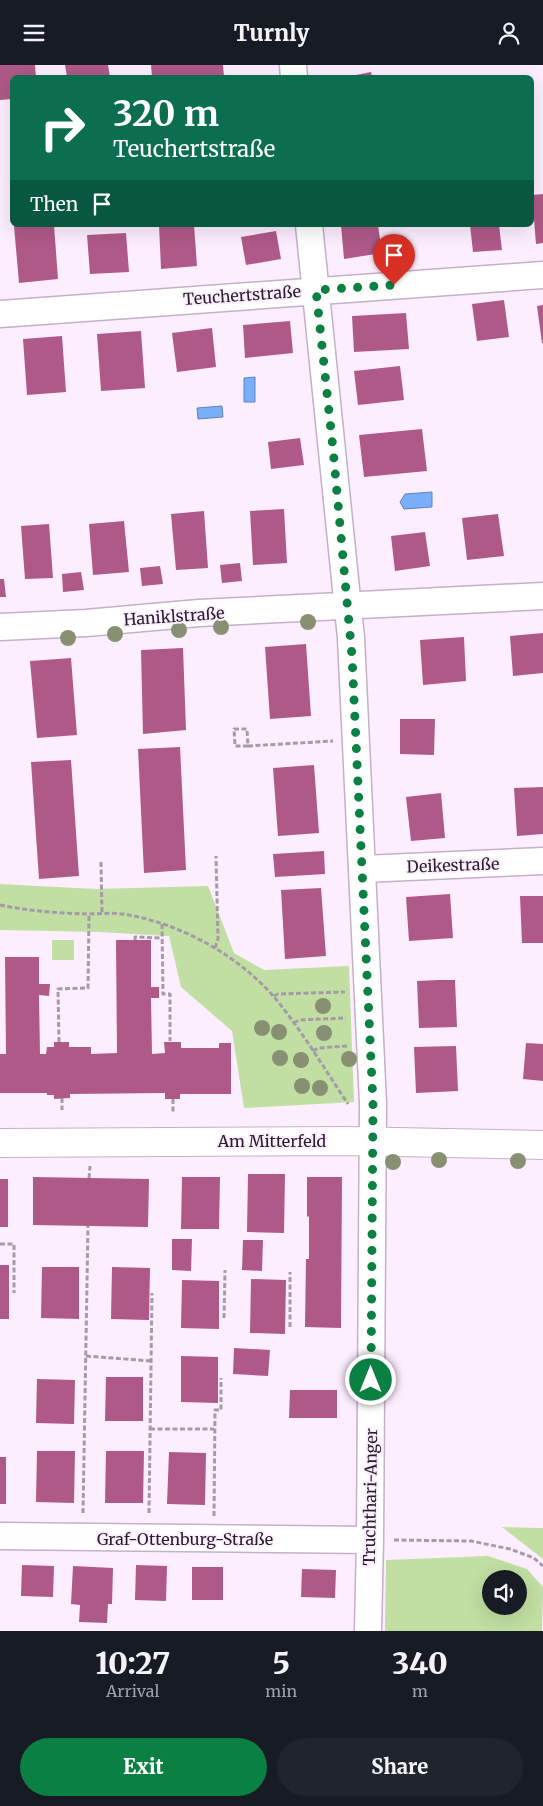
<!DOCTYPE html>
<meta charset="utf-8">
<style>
:root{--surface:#171b24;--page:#20242c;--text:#f1f3f6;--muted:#9ea1a6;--accent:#0b8043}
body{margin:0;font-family:Merriweather,serif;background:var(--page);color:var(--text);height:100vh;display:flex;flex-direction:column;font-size:19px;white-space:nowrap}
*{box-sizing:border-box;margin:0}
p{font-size:16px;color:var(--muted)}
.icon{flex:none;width:28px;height:28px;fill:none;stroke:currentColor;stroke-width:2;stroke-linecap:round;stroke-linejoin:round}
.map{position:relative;height:1566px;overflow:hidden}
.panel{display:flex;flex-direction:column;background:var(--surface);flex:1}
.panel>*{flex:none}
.hud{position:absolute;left:10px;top:10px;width:524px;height:152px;border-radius:8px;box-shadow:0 5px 20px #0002;background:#0b6e4f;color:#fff;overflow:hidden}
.controls{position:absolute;left:482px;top:1505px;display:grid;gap:10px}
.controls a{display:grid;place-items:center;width:45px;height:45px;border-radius:50%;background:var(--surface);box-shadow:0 5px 20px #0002;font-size:25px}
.pin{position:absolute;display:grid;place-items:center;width:42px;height:42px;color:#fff;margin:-51px -21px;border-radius:50% 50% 50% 0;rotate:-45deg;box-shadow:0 0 5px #0007}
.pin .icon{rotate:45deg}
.me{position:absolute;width:55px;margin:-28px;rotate:0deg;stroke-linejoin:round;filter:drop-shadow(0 0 4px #0008)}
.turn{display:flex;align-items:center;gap:18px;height:105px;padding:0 20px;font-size:22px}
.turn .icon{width:65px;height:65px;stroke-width:2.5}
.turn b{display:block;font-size:35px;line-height:42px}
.then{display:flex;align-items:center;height:48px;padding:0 20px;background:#0003;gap:10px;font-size:19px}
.eta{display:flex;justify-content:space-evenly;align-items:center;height:85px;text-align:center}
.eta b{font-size:30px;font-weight:800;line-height:35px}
.cta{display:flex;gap:10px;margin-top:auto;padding:10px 20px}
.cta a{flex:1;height:58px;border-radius:30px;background:var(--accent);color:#fff;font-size:20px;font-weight:800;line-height:58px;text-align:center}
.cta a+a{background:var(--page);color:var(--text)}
header{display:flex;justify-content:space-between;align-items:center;height:65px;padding:0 20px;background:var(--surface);font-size:22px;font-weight:800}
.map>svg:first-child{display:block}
.green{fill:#c1dfa2;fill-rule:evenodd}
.water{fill:#79aefb;stroke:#6083bc}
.building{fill:#af5988}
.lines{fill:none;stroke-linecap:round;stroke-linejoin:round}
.street-casing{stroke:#c5afc9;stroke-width:29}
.secondary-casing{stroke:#c5afc9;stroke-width:30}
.path{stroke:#a59aa8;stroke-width:3;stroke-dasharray:5 2.5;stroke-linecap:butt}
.street{stroke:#fff;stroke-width:26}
.secondary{stroke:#fff;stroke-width:28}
.tree{fill:#889073}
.route{stroke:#0b8043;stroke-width:9;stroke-dasharray:0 16.2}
.labels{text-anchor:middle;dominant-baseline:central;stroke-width:4;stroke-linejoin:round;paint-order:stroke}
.street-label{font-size:16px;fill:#261e28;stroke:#fceeff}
</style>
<header><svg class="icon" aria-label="menu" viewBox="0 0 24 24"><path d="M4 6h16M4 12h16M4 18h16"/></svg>Turnly<svg class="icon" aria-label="person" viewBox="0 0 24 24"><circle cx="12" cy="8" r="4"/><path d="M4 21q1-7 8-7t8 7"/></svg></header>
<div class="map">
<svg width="543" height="1566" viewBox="0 0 543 1566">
<rect width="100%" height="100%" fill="#fceeff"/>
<path class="green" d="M0,819L96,824L208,821L234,888L264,905L349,901L354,1037L244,1043L232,966L181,922L169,871L99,867L0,865Z
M52,875H74V895H52Z
M502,1462L543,1463V1494Z
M488,1491L527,1504L543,1522L542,1566H385L386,1495ZM491,1514H519V1541H491Z"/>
<path class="water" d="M255,312V337H244V313Z
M222,341L223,352L198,354L197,343Z
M432,427V442L404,444L400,437L405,429Z"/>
<path class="building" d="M0,0H35L36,12H12V34L0,35Z
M65,0H108L110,12H67Z
M151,0H223L224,12H152Z
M371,7L372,12H346Z
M543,129V178L536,179L532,130Z
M54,160L58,214L19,218L14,161Z
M159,160H194L197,201L161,204Z
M341,160H378L382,188L344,194Z
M470,160H499L502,185L473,187Z
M276,166L281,194L246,200L241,172Z
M126,168L129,207L90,209L87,170Z
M504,235L509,272L477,276L472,239Z
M543,240V278H542L537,241Z
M406,248L409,284L354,287L352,251Z
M290,256L293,288L245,293L243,260Z
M212,263L216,302L177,307L172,268Z
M141,266L145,323L101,326L97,269Z
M62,271L66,327L27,330L23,274Z
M400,301L404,335L358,340L354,306Z
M422,364L427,406L364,412L359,370Z
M300,373L304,400L271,404L268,377Z
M284,444L287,498L253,500L250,446Z
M204,446L208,503L176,505L171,449Z
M498,449L504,491L467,495L462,453Z
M124,456L129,507L93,510L89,459Z
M49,459L53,513L25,514L21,461Z
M425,467L430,501L395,506L391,471Z
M240,498L242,516L222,518L220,500Z
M160,501L163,519L142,521L140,503Z
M81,507L84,525L63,527L62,509Z
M0,514H4L6,532H0Z
M543,568V608L513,611L510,571Z
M464,572L466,616L423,620L420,575Z
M306,579L311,651L270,654L265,582Z
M183,583L186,665L143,669L141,585Z
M71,593L77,670L37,673L30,596Z
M400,654H435L434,690L400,689Z
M180,682L186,805L144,808L138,684Z
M71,695L79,811L39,814L31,697Z
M314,700L319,768L278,771L273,703Z
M543,722V769L517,771L514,723Z
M441,728L445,773L411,776L406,732Z
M324,786L325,809L275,812L273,789Z
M321,823L326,891L285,894L281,825Z
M450,829L453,873L409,876L406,832Z
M520,831H543V878H522Z
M116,875H151V922H159V933H151L152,989L165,988L164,977H181V983H219V978H231V1029H180V1034H165V1028L70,1029V1033L54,1034V1030H47V1028H0V989H6L5,892H39V919H50L49,931L39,930L40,989H46L47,982H54V977H69V982H91V989L117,988Z
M438,915H455L457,962L419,963L417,916Z
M526,978L543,979V1016L523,1014Z
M456,981L458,1026L416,1028L414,982Z
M248,1109H285L284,1168L247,1167Z
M33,1112L149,1114L148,1162L33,1160Z
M182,1112H220L219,1164H181Z
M307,1112H342L341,1263L305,1262L306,1194H309V1151L307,1152Z
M0,1114H8V1162H0Z
M172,1174H192L191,1206L172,1205Z
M243,1175H263L262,1206L242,1205Z
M0,1200H9V1254H0Z
M42,1202H79V1254L41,1253Z
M112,1202L150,1203L149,1255L111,1254Z
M251,1214L286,1215L285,1269L250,1268Z
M182,1215L219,1216V1264L181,1263Z
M234,1283L270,1285L268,1311L233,1309Z
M181,1291L218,1292V1338L181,1337Z
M106,1312H143V1356H105Z
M37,1314L75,1315L74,1359L36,1358Z
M290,1325H337V1353H289Z
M37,1386H75L74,1438L36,1437Z
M106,1386H144L143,1438H105Z
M169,1387L206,1388L205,1440L167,1439Z
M0,1392H6V1439H0Z
M22,1500L54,1501L53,1532L21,1531Z
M136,1500L167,1501L166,1536L135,1535Z
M73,1501L113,1503L112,1539H108L107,1558L79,1557L80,1540L71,1539Z
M192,1502H223V1535H192Z
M302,1504L336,1505L335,1533L301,1532Z"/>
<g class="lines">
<g class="street-casing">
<path id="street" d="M293,0L294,12
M309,160L351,573L373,1038L370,1475L368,1566
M0,249L543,210
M0,562L86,558L199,548L543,531
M363,804L543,796
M0,1471L370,1475"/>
</g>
<g class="secondary-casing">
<path id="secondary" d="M0,1078L346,1076L543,1080"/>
</g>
<path class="path" d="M248,681H235L234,664H247L248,681L333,676
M101,797L102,848
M0,840C28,846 58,848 87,849C101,849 115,847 129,850C183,860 239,891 275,933C302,966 324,1003 348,1039
M162,859L163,929H170V976
M135,875V872L162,873
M215,883L218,874L216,791
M274,931L278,929L345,927
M294,958L299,955L346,953
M59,977L58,924L88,923L89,849
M313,986L318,983L347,981
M62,1033V1045
M173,1034V1048
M89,1113L90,1101
M0,1179H14V1228
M224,1253L225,1205
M290,1262V1207
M86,1291L151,1296
M150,1364H214
M83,1448L88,1161
M149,1448L152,1228
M214,1451L215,1345H221V1313
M394,1475L471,1476L510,1484L534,1493L543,1501"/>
<use href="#street" class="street"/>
<use href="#secondary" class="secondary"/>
</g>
<g class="tree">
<circle cx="308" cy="557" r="8"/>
<circle cx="221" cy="562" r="8"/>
<circle cx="179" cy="565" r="8"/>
<circle cx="115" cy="569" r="8"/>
<circle cx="68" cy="573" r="8"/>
<circle cx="323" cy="941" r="8"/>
<circle cx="262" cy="963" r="8"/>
<circle cx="279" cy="967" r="8"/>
<circle cx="324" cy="968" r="8"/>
<circle cx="280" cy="993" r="8"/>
<circle cx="349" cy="994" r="8"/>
<circle cx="301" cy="995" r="8"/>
<circle cx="302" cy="1021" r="8"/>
<circle cx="320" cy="1023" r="8"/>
<circle cx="439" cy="1095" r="8"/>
<circle cx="518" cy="1096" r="8"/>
<circle cx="393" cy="1097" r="8"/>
</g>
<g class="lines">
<path class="route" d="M371,1315L373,1038L352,591L333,384L316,225L394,220"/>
</g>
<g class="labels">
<g class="street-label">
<text transform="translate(242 230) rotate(-4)">Teuchertstraße</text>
<text transform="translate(174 551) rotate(-4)">Haniklstraße</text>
<text transform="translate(453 800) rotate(-2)">Deikestraße</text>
<text x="272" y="1076">Am Mitterfeld</text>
<text transform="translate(370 1432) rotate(-89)">Truchthari-Anger</text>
<text x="185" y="1474">Graf-Ottenburg-Straße</text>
</g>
</g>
</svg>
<div class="controls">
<a><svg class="icon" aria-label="sound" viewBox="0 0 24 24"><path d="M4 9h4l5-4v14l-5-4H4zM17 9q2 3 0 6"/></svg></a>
</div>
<div class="pin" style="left:394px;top:220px;background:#d93025"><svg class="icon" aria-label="arrive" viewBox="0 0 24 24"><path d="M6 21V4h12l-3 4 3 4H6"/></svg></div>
<svg class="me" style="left:371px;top:1315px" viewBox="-20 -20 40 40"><circle r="17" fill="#0b8043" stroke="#fff" stroke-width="3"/><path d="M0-11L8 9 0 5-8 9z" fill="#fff"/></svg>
<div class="hud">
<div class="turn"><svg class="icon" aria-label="right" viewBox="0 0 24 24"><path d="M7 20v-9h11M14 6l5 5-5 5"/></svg><div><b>320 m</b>Teuchertstraße</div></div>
<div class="then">Then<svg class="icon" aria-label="arrive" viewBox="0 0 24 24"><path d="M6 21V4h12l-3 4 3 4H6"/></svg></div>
</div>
</div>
<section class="panel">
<div class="eta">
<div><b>10:27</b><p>Arrival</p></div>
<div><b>5</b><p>min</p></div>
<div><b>340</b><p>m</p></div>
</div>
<div class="cta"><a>Exit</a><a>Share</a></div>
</section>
